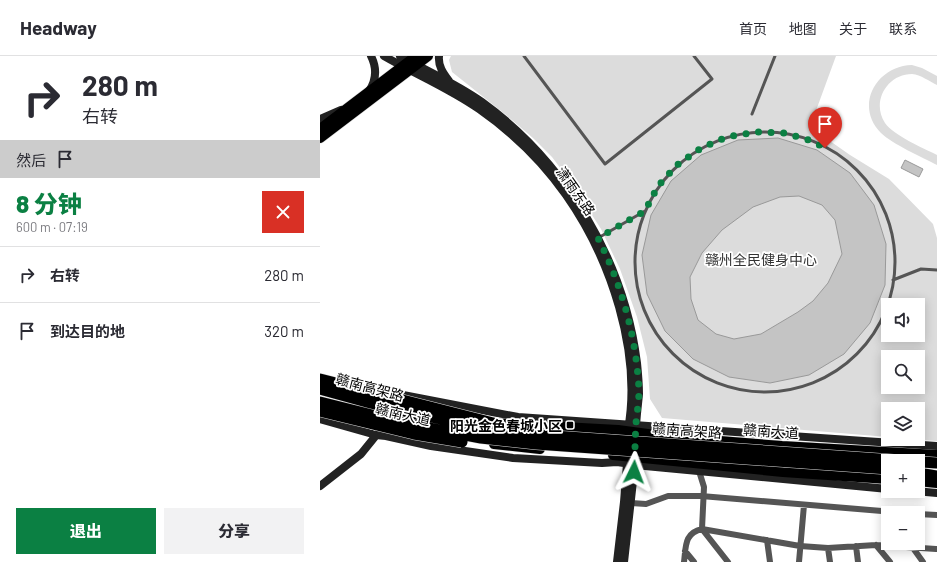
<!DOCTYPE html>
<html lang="zh">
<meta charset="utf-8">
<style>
:root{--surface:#fff;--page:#f2f2f3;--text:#2b2b33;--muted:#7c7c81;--line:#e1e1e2;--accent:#0b8043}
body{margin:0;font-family:Barlow,"Noto Sans SC",sans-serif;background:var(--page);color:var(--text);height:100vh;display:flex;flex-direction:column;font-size:15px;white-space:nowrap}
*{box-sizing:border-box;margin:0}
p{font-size:13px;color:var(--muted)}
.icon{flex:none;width:22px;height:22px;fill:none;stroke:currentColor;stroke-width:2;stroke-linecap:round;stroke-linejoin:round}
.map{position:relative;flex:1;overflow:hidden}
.panel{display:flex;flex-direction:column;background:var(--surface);width:320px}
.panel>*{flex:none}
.guide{background:#fff;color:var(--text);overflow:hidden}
.fabs{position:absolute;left:561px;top:242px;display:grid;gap:8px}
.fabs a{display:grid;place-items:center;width:44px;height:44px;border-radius:0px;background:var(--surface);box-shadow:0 2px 10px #0003;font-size:20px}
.pin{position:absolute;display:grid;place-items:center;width:34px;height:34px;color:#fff;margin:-41px -17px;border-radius:50% 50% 50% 0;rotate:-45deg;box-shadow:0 0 4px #0007}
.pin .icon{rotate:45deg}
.me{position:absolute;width:44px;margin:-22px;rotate:3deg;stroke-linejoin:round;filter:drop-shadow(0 0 3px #0008)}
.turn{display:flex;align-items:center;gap:14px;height:84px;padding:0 16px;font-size:18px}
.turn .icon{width:52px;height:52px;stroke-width:2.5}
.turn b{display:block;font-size:28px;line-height:34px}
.then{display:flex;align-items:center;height:38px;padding:0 16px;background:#0003;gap:8px;font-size:15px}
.round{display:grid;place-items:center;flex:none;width:42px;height:42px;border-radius:0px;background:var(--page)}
.headline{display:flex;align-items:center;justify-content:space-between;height:68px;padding:0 16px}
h1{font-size:24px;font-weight:800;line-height:30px;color:var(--accent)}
.button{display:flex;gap:8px;margin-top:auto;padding:8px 16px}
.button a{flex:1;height:46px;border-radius:0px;background:var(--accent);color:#fff;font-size:16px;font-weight:800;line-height:46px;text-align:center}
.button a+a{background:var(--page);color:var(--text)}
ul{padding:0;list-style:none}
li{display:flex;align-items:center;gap:12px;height:56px;padding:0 16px;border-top:1px solid var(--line)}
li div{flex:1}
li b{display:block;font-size:15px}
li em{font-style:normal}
header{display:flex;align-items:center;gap:24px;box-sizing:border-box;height:56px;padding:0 20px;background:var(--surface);border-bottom:1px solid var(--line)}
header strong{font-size:19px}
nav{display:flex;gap:22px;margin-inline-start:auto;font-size:14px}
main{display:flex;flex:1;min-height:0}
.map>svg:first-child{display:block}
.green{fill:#dcdcdc;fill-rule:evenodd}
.building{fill:#c4c4c4;stroke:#999;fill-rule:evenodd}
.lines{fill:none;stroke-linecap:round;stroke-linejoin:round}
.primary-casing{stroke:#dbdbdb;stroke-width:11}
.highway-casing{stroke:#dbdbdb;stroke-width:12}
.lane{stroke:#555;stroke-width:3}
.street{stroke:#555;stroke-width:6}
.secondary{stroke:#222;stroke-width:8}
.primary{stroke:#000;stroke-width:10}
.highway{stroke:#000;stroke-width:11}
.highway-bridge-casing{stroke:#dbdbdb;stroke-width:12;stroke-linecap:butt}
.highway-bridge{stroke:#000;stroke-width:11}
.route{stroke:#0b8043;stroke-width:7;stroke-dasharray:0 12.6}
.poi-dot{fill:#000;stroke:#fff;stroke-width:1.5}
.labels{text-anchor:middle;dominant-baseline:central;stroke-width:3.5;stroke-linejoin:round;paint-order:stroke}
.street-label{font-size:14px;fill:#000;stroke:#fff}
.park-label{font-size:14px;fill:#333;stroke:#fff}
.poi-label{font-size:14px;font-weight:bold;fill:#000;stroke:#fff;text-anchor:end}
</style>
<header>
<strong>Headway</strong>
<nav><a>首页</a><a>地图</a><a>关于</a><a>联系</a></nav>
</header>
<main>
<section class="panel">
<div class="guide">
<div class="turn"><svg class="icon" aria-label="right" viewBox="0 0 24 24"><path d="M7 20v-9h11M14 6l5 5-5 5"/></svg><div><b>280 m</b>右转</div></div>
<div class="then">然后<svg class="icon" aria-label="arrive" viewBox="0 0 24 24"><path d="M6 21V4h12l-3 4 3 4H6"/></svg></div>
</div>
<div class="headline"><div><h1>8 分钟</h1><p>600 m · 07:19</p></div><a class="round" style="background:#d93025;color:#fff"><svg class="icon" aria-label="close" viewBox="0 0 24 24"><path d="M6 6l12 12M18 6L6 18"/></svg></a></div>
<ul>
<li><svg class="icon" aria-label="right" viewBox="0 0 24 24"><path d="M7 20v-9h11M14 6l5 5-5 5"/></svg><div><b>右转</b></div><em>280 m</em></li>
<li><svg class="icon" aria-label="arrive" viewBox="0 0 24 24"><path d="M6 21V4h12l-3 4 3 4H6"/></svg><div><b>到达目的地</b></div><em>320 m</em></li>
</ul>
<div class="button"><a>退出</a><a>分享</a></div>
</section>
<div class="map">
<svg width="617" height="506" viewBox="0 0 617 506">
<rect width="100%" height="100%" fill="#fff"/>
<path class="green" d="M131,0H516L490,71L530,99L569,123L613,168L617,182V385L589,383H598V353H568V381L342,362L330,343L327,301L317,261L300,213L281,173L250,125L232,101L213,82L186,59L132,16L129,4ZM568,249H598V279H568ZM568,301H598V331H568Z
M592,9L602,12L617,20V29C609,25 601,19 592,18C567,18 551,46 565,67C573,79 603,92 617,99V109C602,101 572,88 561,77C534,50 556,10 592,9Z"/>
<path class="building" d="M458,82L497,94L530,117L554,149L566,188L565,229L550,267L524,298L489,319L450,327L409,321L373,303L345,275L327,238L322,199L331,159L351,125L381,99L418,84ZM479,140L502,149L515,164L522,198L508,227L493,245L478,256L441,278L414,283L396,278L378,264L371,243L370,221L382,197L402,174L433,151L460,141Z
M585,104L603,113L599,121L581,112Z"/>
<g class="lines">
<g class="primary-casing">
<path id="primary" d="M0,73L96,0
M0,82L108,0
M172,367L298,374L350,381L462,390L617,399
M174,388L220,393
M293,399L463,416L568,423
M598,425L617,427"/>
</g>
<g class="highway-casing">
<path id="highway" d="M598,417L617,420"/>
</g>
<path class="lane" d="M204,0L285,108L392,23L374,0
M432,58L455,0
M315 206a130 130 0 1 1 260 0a130 130 0 1 1-260 0Z
M278,182L325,155
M573,224L601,213L617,214"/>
<path class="street" d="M379,415L384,431L382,473L408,506
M311,447L326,448L348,440H381L586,457
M598,458L617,459
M447,484L450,506
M556,489L570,506
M536,490L538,506
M508,492L510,506
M593,492L603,506
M365,495L374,506
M364,506C366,491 364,477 382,473L480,490L508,492L556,489L616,493
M479,506L484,449"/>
<path class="secondary" d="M64,0C95,18 129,32 159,53C192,76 223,106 246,139C291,203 322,296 308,374
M80,0C107,15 137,28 162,46C246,107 304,204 317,307C318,317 319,328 319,338C318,350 316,362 316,374
M119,0C118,10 123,17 129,25
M49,35C57,23 57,12 51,0
M0,63L21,54
M83,339L198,361L617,390
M0,363L56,379L66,380L111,390L193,402L282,407L297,406L325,410L568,433
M0,430L41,398L58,377
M595,435L617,437
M297,506L304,446L308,395
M304,506L314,416L315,395"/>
<use href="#primary" class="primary"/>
<use href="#highway" class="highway"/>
<g class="highway-bridge-casing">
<path id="highway-bridge" d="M0,323L181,369
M0,333C68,353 136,368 206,378L617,407
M0,346L88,368L161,382L216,388L568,413
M0,355L94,378L142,386"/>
</g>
<use href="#highway-bridge" class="highway-bridge"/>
</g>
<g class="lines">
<path class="route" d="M314,416C315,400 315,384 316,367C317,356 319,345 319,334C316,280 302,230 278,182L325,155L338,130L357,109L381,92L407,81L436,76L464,77L492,85L505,92"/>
</g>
<rect class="poi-dot" x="246" y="365" width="8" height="8" rx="2"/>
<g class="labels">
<g class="street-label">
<text transform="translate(256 135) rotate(55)">潇雨东路</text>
<text transform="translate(50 331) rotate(15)">赣南高架路</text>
<text transform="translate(83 358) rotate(13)">赣南大道</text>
<text transform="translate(367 374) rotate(4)">赣南高架路</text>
<text transform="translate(451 375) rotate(4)">赣南大道</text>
</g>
<g class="park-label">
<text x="441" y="203">赣州全民健身中心</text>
</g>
<g class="poi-label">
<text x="242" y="369">阳光金色春城小区</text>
</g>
</g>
</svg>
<div class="fabs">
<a><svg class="icon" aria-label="sound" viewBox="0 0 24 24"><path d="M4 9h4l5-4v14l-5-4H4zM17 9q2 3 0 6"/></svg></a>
<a><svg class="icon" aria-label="search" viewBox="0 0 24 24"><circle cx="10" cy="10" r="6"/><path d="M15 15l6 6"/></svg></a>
<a><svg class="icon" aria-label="layers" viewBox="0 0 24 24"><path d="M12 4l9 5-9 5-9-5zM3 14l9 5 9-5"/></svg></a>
<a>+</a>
<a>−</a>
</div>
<div class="pin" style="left:505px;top:92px;background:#d93025"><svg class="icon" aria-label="arrive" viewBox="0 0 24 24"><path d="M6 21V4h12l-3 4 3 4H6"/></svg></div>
<svg class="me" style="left:314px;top:416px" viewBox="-20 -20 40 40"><path d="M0-17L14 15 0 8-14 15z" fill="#0b8043" stroke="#fff" stroke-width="4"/></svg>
</div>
</main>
